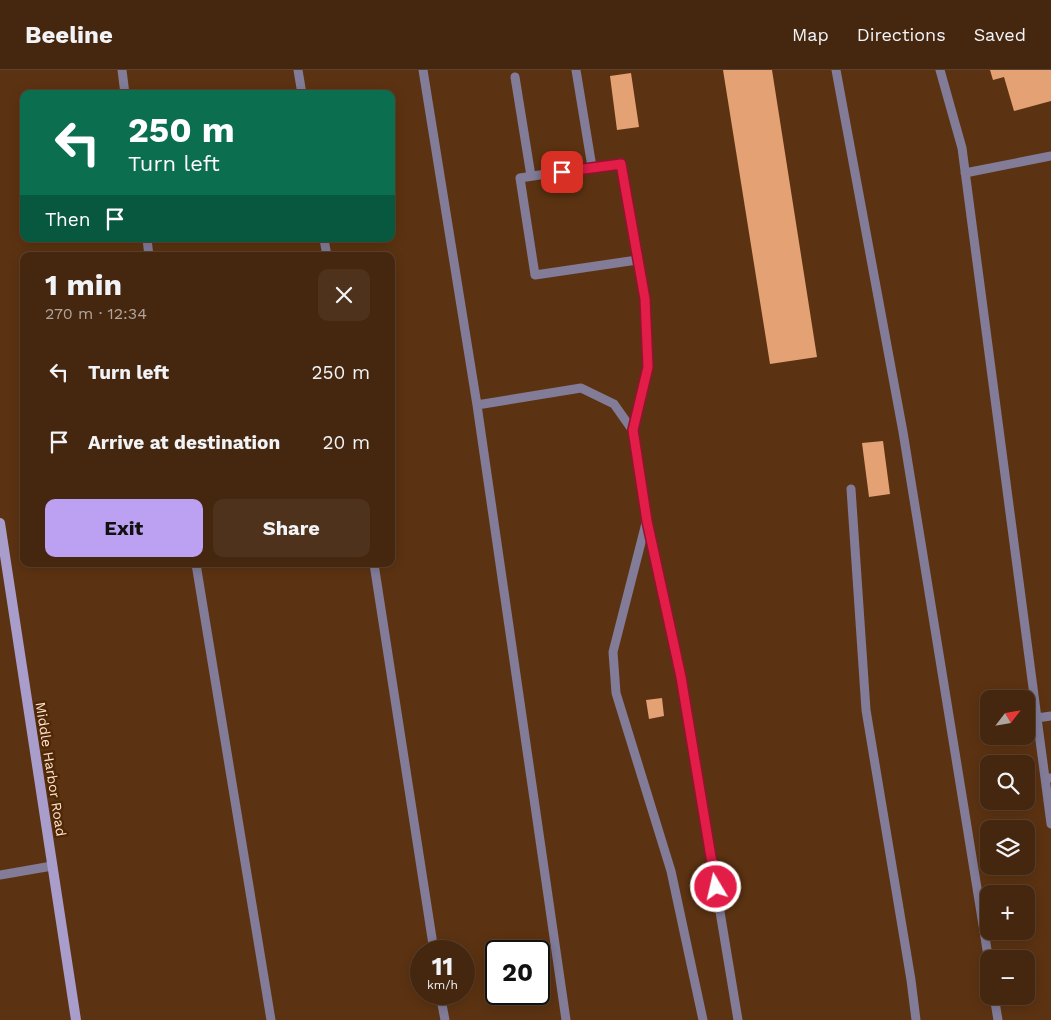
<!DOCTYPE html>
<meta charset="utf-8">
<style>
:root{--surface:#45260e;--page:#4f321c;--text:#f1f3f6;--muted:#b0a59e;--line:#5d432e;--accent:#bca0f2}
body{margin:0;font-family:"Work Sans",sans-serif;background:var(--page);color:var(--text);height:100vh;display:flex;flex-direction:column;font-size:19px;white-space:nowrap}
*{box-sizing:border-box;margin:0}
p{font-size:16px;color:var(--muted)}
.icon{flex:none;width:28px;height:28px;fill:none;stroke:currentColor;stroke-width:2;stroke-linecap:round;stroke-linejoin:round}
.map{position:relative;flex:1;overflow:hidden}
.details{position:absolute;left:20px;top:182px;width:375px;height:315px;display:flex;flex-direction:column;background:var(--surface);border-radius:10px;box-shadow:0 2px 12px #0003,0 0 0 1px var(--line)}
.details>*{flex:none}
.top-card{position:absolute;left:20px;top:20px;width:375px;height:152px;border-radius:10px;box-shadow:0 2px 12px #0003,0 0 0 1px var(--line);background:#0b6e4f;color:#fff;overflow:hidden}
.needle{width:32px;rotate:59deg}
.tools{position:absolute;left:980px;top:620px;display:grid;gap:10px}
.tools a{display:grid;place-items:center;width:55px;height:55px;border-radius:10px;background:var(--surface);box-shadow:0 2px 12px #0003,0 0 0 1px var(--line);font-size:25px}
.speed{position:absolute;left:410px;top:870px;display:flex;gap:10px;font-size:25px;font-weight:700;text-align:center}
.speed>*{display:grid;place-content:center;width:65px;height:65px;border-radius:50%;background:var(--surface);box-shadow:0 2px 12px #0003,0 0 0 1px var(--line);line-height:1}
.speed small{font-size:12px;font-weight:400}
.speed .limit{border:2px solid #111;border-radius:8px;background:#fff;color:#111}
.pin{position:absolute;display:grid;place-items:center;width:42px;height:42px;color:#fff;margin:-21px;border-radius:10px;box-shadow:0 2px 8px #0006}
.me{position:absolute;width:55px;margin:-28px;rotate:351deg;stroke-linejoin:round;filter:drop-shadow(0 0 4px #0008)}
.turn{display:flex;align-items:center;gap:18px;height:105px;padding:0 25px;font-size:22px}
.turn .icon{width:65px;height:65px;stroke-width:2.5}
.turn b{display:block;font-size:35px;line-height:42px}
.then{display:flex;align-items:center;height:48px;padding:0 25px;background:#0003;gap:10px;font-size:19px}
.round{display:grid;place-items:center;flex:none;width:52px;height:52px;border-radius:10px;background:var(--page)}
.head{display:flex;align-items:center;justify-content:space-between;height:85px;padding:0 25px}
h1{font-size:30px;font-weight:700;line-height:38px}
.primary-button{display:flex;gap:10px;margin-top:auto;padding:10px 25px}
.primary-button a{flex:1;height:58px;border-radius:10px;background:var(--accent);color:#111;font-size:20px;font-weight:700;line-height:58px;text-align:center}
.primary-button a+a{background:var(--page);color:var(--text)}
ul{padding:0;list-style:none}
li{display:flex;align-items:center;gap:15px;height:70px;padding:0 25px}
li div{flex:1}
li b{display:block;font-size:19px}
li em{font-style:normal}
header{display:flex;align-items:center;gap:30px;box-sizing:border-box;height:70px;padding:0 25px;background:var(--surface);border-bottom:1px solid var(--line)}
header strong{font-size:24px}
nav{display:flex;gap:28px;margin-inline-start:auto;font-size:18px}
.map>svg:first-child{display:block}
.building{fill:#e3a174}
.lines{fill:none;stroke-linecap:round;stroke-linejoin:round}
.lane{stroke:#827c99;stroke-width:9}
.secondary{stroke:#a89dcb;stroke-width:10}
.route-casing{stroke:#92132f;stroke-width:12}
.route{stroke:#e11d48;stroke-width:9}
.labels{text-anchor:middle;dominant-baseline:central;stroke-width:5;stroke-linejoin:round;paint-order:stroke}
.street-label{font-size:14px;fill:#fde3d1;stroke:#512805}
</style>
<header>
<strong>Beeline</strong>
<nav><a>Map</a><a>Directions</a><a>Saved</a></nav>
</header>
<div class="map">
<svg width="1051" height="950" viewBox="0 0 1051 950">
<rect width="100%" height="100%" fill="#5c3312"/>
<path class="building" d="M723,0H772L817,287L770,294Z
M990,0H1051V31L1014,41L1004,7L993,10Z
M631,3L639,57L617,60L610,6Z
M883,371L890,424L869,427L862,373Z
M662,628L664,646L649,649L646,630Z"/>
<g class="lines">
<path class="lane" d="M122,0L125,24
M298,0L302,24
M423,0L477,335L566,950
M576,0L592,97L621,93L645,229L648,297L633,361
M836,0L903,362L989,892
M940,0L962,78L1037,648L1051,646
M515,7L531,106
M592,97L520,108L535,205L637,190
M965,103L1051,86
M147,169L149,186
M324,169L327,186
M477,335L581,318L614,334L633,361L647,451L681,607L738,950
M851,419L866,640L911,910L916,950
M646,453L613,582L616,623L671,801L703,950
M196,494L271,950
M374,494L434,881
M1037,648L1045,708H1051
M1045,708L1051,754
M0,805L52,796
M440,924L445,950
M994,926L998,950"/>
<path class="secondary" d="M0,453L76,950"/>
</g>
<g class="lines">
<g class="route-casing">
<path id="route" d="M562,102L621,94L645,229L648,297L633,360L647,451L681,607L716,817"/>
</g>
<use href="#route" class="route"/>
</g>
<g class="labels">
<g class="street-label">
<text transform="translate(51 699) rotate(81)">Middle Harbor Road</text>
</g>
</g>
</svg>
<div class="tools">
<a><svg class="needle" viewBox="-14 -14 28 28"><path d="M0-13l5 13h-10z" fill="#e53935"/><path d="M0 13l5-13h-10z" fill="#b0a59e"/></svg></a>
<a><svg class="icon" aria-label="search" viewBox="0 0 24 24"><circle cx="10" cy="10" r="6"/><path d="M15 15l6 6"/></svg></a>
<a><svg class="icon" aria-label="layers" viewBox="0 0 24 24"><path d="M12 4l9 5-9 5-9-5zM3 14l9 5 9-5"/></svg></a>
<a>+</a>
<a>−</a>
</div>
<div class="speed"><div>11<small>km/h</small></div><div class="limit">20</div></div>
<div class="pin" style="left:562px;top:102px;background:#d93025"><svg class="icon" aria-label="arrive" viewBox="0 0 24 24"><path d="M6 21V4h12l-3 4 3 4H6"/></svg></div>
<svg class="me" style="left:716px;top:817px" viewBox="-20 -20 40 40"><circle r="17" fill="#e11d48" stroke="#fff" stroke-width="3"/><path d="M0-11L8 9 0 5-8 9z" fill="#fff"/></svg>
<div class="top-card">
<div class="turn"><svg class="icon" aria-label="left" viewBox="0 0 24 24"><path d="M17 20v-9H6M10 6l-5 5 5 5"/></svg><div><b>250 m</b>Turn left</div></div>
<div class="then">Then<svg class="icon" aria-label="arrive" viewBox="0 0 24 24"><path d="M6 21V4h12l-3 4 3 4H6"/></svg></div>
</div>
<section class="details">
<div class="head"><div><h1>1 min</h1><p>270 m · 12:34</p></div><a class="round"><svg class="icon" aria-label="close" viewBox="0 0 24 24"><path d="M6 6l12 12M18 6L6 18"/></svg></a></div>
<ul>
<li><svg class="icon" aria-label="left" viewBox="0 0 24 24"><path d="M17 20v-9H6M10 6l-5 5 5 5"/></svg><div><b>Turn left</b></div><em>250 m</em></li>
<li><svg class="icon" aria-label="arrive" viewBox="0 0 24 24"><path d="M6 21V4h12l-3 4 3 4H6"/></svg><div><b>Arrive at destination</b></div><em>20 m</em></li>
</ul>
<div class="primary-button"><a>Exit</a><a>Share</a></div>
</section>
</div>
